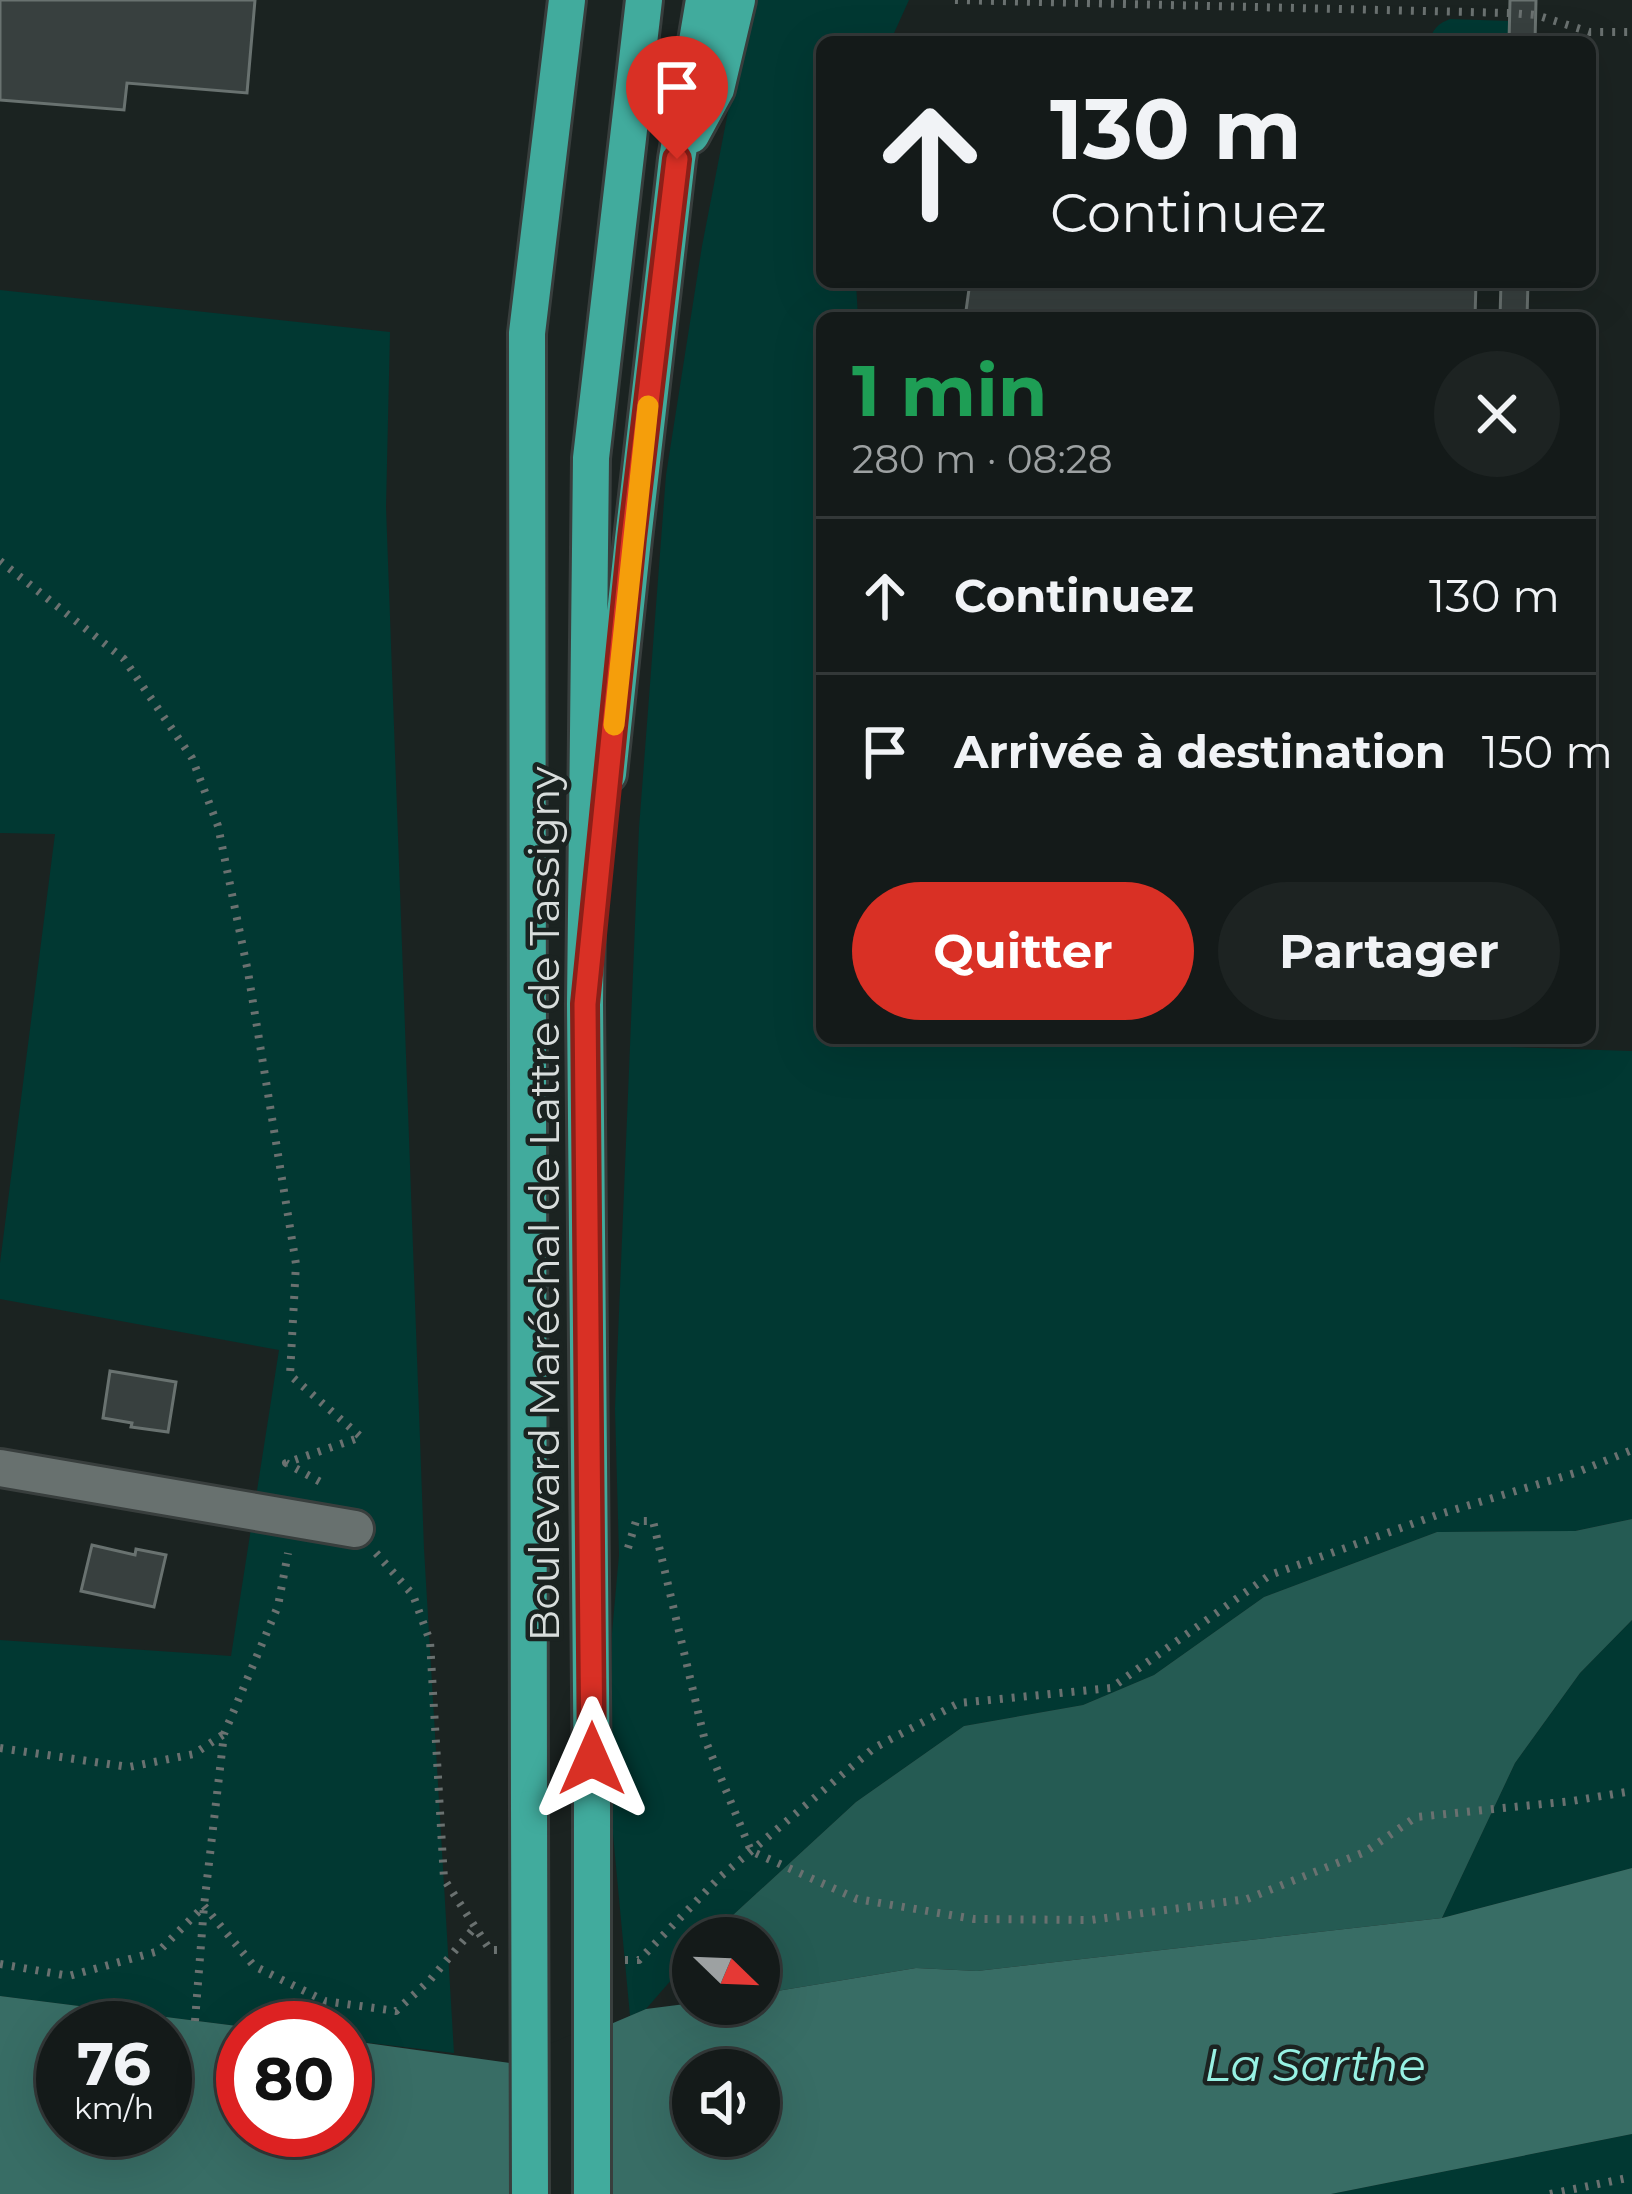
<!DOCTYPE html>
<html lang="fr">
<meta charset="utf-8">
<style>
:root{--surface:#141a19;--page:#1d2322;--text:#f1f3f6;--muted:#9da1a2;--line:#333838;--accent:#d93025}
body{margin:0;font-family:Montserrat,sans-serif;background:var(--page);color:var(--text);height:100vh;display:flex;flex-direction:column;font-size:45px;white-space:nowrap}
*{box-sizing:border-box;margin:0}
p{font-size:39px;color:var(--muted)}
.icon{flex:none;width:66px;height:66px;fill:none;stroke:currentColor;stroke-width:2;stroke-linecap:round;stroke-linejoin:round}
.map{position:relative;flex:1;overflow:hidden}
.side{position:absolute;left:816px;top:312px;width:780px;height:732px;display:flex;flex-direction:column;background:var(--surface);border-radius:18px;box-shadow:0 12px 48px #0002,0 0 0 3px var(--line)}
.side>*{flex:none}
.guide{position:absolute;left:816px;top:36px;width:780px;height:252px;border-radius:18px;box-shadow:0 12px 48px #0002,0 0 0 3px var(--line);background:#141a19;color:var(--text);overflow:hidden}
.needle{width:78px;rotate:113deg}
.controls{position:absolute;left:672px;top:1917px;display:grid;gap:24px}
.controls a{display:grid;place-items:center;width:108px;height:108px;border-radius:50%;background:var(--surface);box-shadow:0 12px 48px #0002,0 0 0 3px var(--line);font-size:60px}
.speed{position:absolute;left:36px;top:2001px;display:flex;gap:24px;font-size:60px;font-weight:700;text-align:center}
.speed>*{display:grid;place-content:center;width:156px;height:156px;border-radius:50%;background:var(--surface);box-shadow:0 12px 48px #0002,0 0 0 3px var(--line);line-height:1}
.speed small{font-size:30px;font-weight:400}
.speed .limit{border:18px solid #d22;background:#fff;color:#111}
.pin{position:absolute;display:grid;place-items:center;width:102px;height:102px;color:#fff;margin:-123px -51px;border-radius:50% 50% 50% 0;rotate:-45deg;box-shadow:0 0 12px #0007}
.pin .icon{rotate:45deg}
.me{position:absolute;width:132px;margin:-66px;rotate:0deg;stroke-linejoin:round;filter:drop-shadow(0 0 9px #0008)}
.turn{display:flex;align-items:center;gap:42px;height:252px;padding:0 36px;font-size:54px}
.turn .icon{width:156px;height:156px;stroke-width:2.5}
.turn b{display:block;font-size:84px;line-height:102px}
.round{display:grid;place-items:center;flex:none;width:126px;height:126px;border-radius:63px;background:var(--page)}
.head{display:flex;align-items:center;justify-content:space-between;height:204px;padding:0 36px}
h1{font-size:72px;font-weight:700;line-height:90px;color:#1e9e55}
.cta{display:flex;gap:24px;margin-top:auto;padding:24px 36px}
.cta a{flex:1;height:138px;border-radius:72px;background:var(--accent);color:#fff;font-size:48px;font-weight:700;line-height:138px;text-align:center}
.cta a+a{background:var(--page);color:var(--text)}
ul{padding:0;list-style:none}
li{display:flex;align-items:center;gap:36px;height:156px;padding:0 36px;border-top:3px solid var(--line)}
li div{flex:1}
li b{display:block;font-size:45px}
li em{font-style:normal}
.map>svg:first-child{display:block}
.green{fill:#013832}
.forest{fill:#255b53}
.water{fill:#386d65;fill-rule:evenodd}
.pier{fill:#1b2321}
.building{fill:#38403f;stroke:#697270;stroke-width:3}
.lines{fill:none;stroke-linecap:round;stroke-linejoin:round}
.minor-casing{stroke:#383e3d;stroke-width:42}
.highway-casing{stroke:#383e3d;stroke-width:42}
.path{stroke:#6a7170;stroke-width:8;stroke-dasharray:3 9;stroke-linecap:butt}
.minor{stroke:#68716f;stroke-width:36}
.highway{stroke:#41ab9d;stroke-width:36}
.highway-bridge-casing{stroke:#383e3d;stroke-width:42;stroke-linecap:butt}
.highway-bridge{stroke:#41ab9d;stroke-width:36}
.route-casing{stroke:#8d1f18;stroke-width:30}
.route{stroke:#d93025;stroke-width:21}
.slow{stroke:#f59e0b;stroke-width:21}
.labels{text-anchor:middle;dominant-baseline:central;stroke-width:9;stroke-linejoin:round;paint-order:stroke}
.street-label{font-size:42px;fill:#d8dddc;stroke:#1b2321}
.water-label{font-size:45px;font-style:italic;fill:#97f1e3;stroke:#1b2321}
</style>
<div class="map">
<svg width="1632" height="2194" viewBox="0 0 1632 2194">
<rect width="100%" height="100%" fill="#1b2321"/>
<path class="green" d="M753,0H909L890,42H822V282H856L858,318H822V1038H1227L1632,1051V1519L1575,1531L1437,1532L1264,1597L1154,1675L1083,1705L964,1726L856,1802L708,1938H693V1955L646,2009L630,2016L611,1813L612,1633L619,1555L615,1409L639,828L666,475L702,246L739,55Z
M1450,19L1509,21V42H1430C1431,30 1439,23 1450,19Z
M0,290L390,332L386,507L424,1549L454,2053L345,2040V2028H253L0,1996V1640L231,1656L279,1350L0,1299V1263L55,834L0,833Z
M1632,1620V1868L1442,1918L1515,1763L1580,1673Z
M1632,2134V2194H1331Z"/>
<path class="forest" d="M1632,1519V1620L1580,1673L1515,1763L1442,1918L977,1971L916,1968L759,1994V1938H708L856,1802L964,1726L1083,1705L1154,1675L1264,1597L1437,1532L1575,1531Z"/>
<path class="water" d="M1632,1868V2134L1331,2194H0V1996L253,2028H243V2130H345V2040L517,2064L646,2009L693,2003L759,2004V1994L916,1968L977,1971L1442,1918ZM63,2028H165V2130H63ZM693,2070H759V2136H693Z"/>
<path class="pier" d="M592,2026V2194H530V2052Z"/>
<path class="building" d="M0,0H255L247,93L127,83L124,110L0,100Z
M1510,0H1536L1535,42H1509Z
M970,282H1476L1475,318H965Z
M1501,282H1528L1527,318H1500Z
M110,1371L176,1382L168,1432L131,1427L132,1423L103,1418Z
M92,1545L135,1555L136,1549L166,1555L154,1607L81,1591Z"/>
<g class="lines">
<g class="minor-casing">
<path id="minor" d="M0,1468L355,1529"/>
</g>
<g class="highway-casing">
<path id="highway" d="M691,135L716,89L737,0
M608,774L633,539L677,159L704,0
M592,1806L585,1004L591,458L644,0
M529,1809L527,333L567,0"/>
</g>
<path class="path" d="M955,0L1510,13L1536,15L1590,32H1632
M1590,360H1602
M1590,538H1595
M0,561L124,659L192,758L218,826L248,972L296,1264L290,1375L361,1437L286,1463L326,1485
M628,1548L636,1521H653L704,1737L751,1851L857,1899L974,1919L1091,1920L1247,1899L1365,1852L1416,1817L1572,1801L1632,1791
M376,1553L413,1595L430,1641L444,1879L490,1950H497
M0,1748L129,1767L194,1754L224,1734
M204,1906L254,1966L325,2001L396,2011L430,1980L475,1927
M625,1960H639L720,1877L874,1748L959,1703L1111,1688L1270,1575L1437,1515L1575,1473L1632,1450
M0,1964L69,1976L159,1951L203,1907
M195,2021L204,1906L224,1734L278,1606L288,1553
M1550,2194L1632,2177"/>
<use href="#minor" class="minor"/>
<use href="#highway" class="highway"/>
<g class="highway-bridge-casing">
<path id="highway-bridge" d="M592,1806V2194
M529,1809L530,2194"/>
</g>
<use href="#highway-bridge" class="highway-bridge"/>
</g>
<g class="lines">
<g class="route-casing">
<path id="route" d="M592,1759L585,1004L632,538L677,159"/>
</g>
<use href="#route" class="route"/>
<path class="slow" d="M614,725L648,406"/>
</g>
<g class="labels">
<g class="street-label">
<text transform="translate(544 1204) rotate(-90)">Boulevard Maréchal de Lattre de Tassigny</text>
</g>
<g class="water-label">
<text x="1315" y="2064">La Sarthe</text>
</g>
</g>
</svg>
<div class="controls">
<a><svg class="needle" viewBox="-14 -14 28 28"><path d="M0-13l5 13h-10z" fill="#e53935"/><path d="M0 13l5-13h-10z" fill="#9da1a2"/></svg></a>
<a><svg class="icon" aria-label="sound" viewBox="0 0 24 24"><path d="M4 9h4l5-4v14l-5-4H4zM17 9q2 3 0 6"/></svg></a>
</div>
<div class="speed"><div>76<small>km/h</small></div><div class="limit">80</div></div>
<div class="pin" style="left:677px;top:159px;background:#d93025"><svg class="icon" aria-label="arrive" viewBox="0 0 24 24"><path d="M6 21V4h12l-3 4 3 4H6"/></svg></div>
<svg class="me" style="left:592px;top:1759px" viewBox="-20 -20 40 40"><path d="M0-17L14 15 0 8-14 15z" fill="#d93025" stroke="#fff" stroke-width="4"/></svg>
<div class="guide">
<div class="turn"><svg class="icon" aria-label="ahead" viewBox="0 0 24 24"><path d="M12 20V5M6 11l6-6 6 6"/></svg><div><b>130 m</b>Continuez</div></div>
</div>
<section class="side">
<div class="head"><div><h1>1 min</h1><p>280 m · 08:28</p></div><a class="round"><svg class="icon" aria-label="close" viewBox="0 0 24 24"><path d="M6 6l12 12M18 6L6 18"/></svg></a></div>
<ul>
<li><svg class="icon" aria-label="ahead" viewBox="0 0 24 24"><path d="M12 20V5M6 11l6-6 6 6"/></svg><div><b>Continuez</b></div><em>130 m</em></li>
<li><svg class="icon" aria-label="arrive" viewBox="0 0 24 24"><path d="M6 21V4h12l-3 4 3 4H6"/></svg><div><b>Arrivée à destination</b></div><em>150 m</em></li>
</ul>
<div class="cta"><a>Quitter</a><a>Partager</a></div>
</section>
</div>
